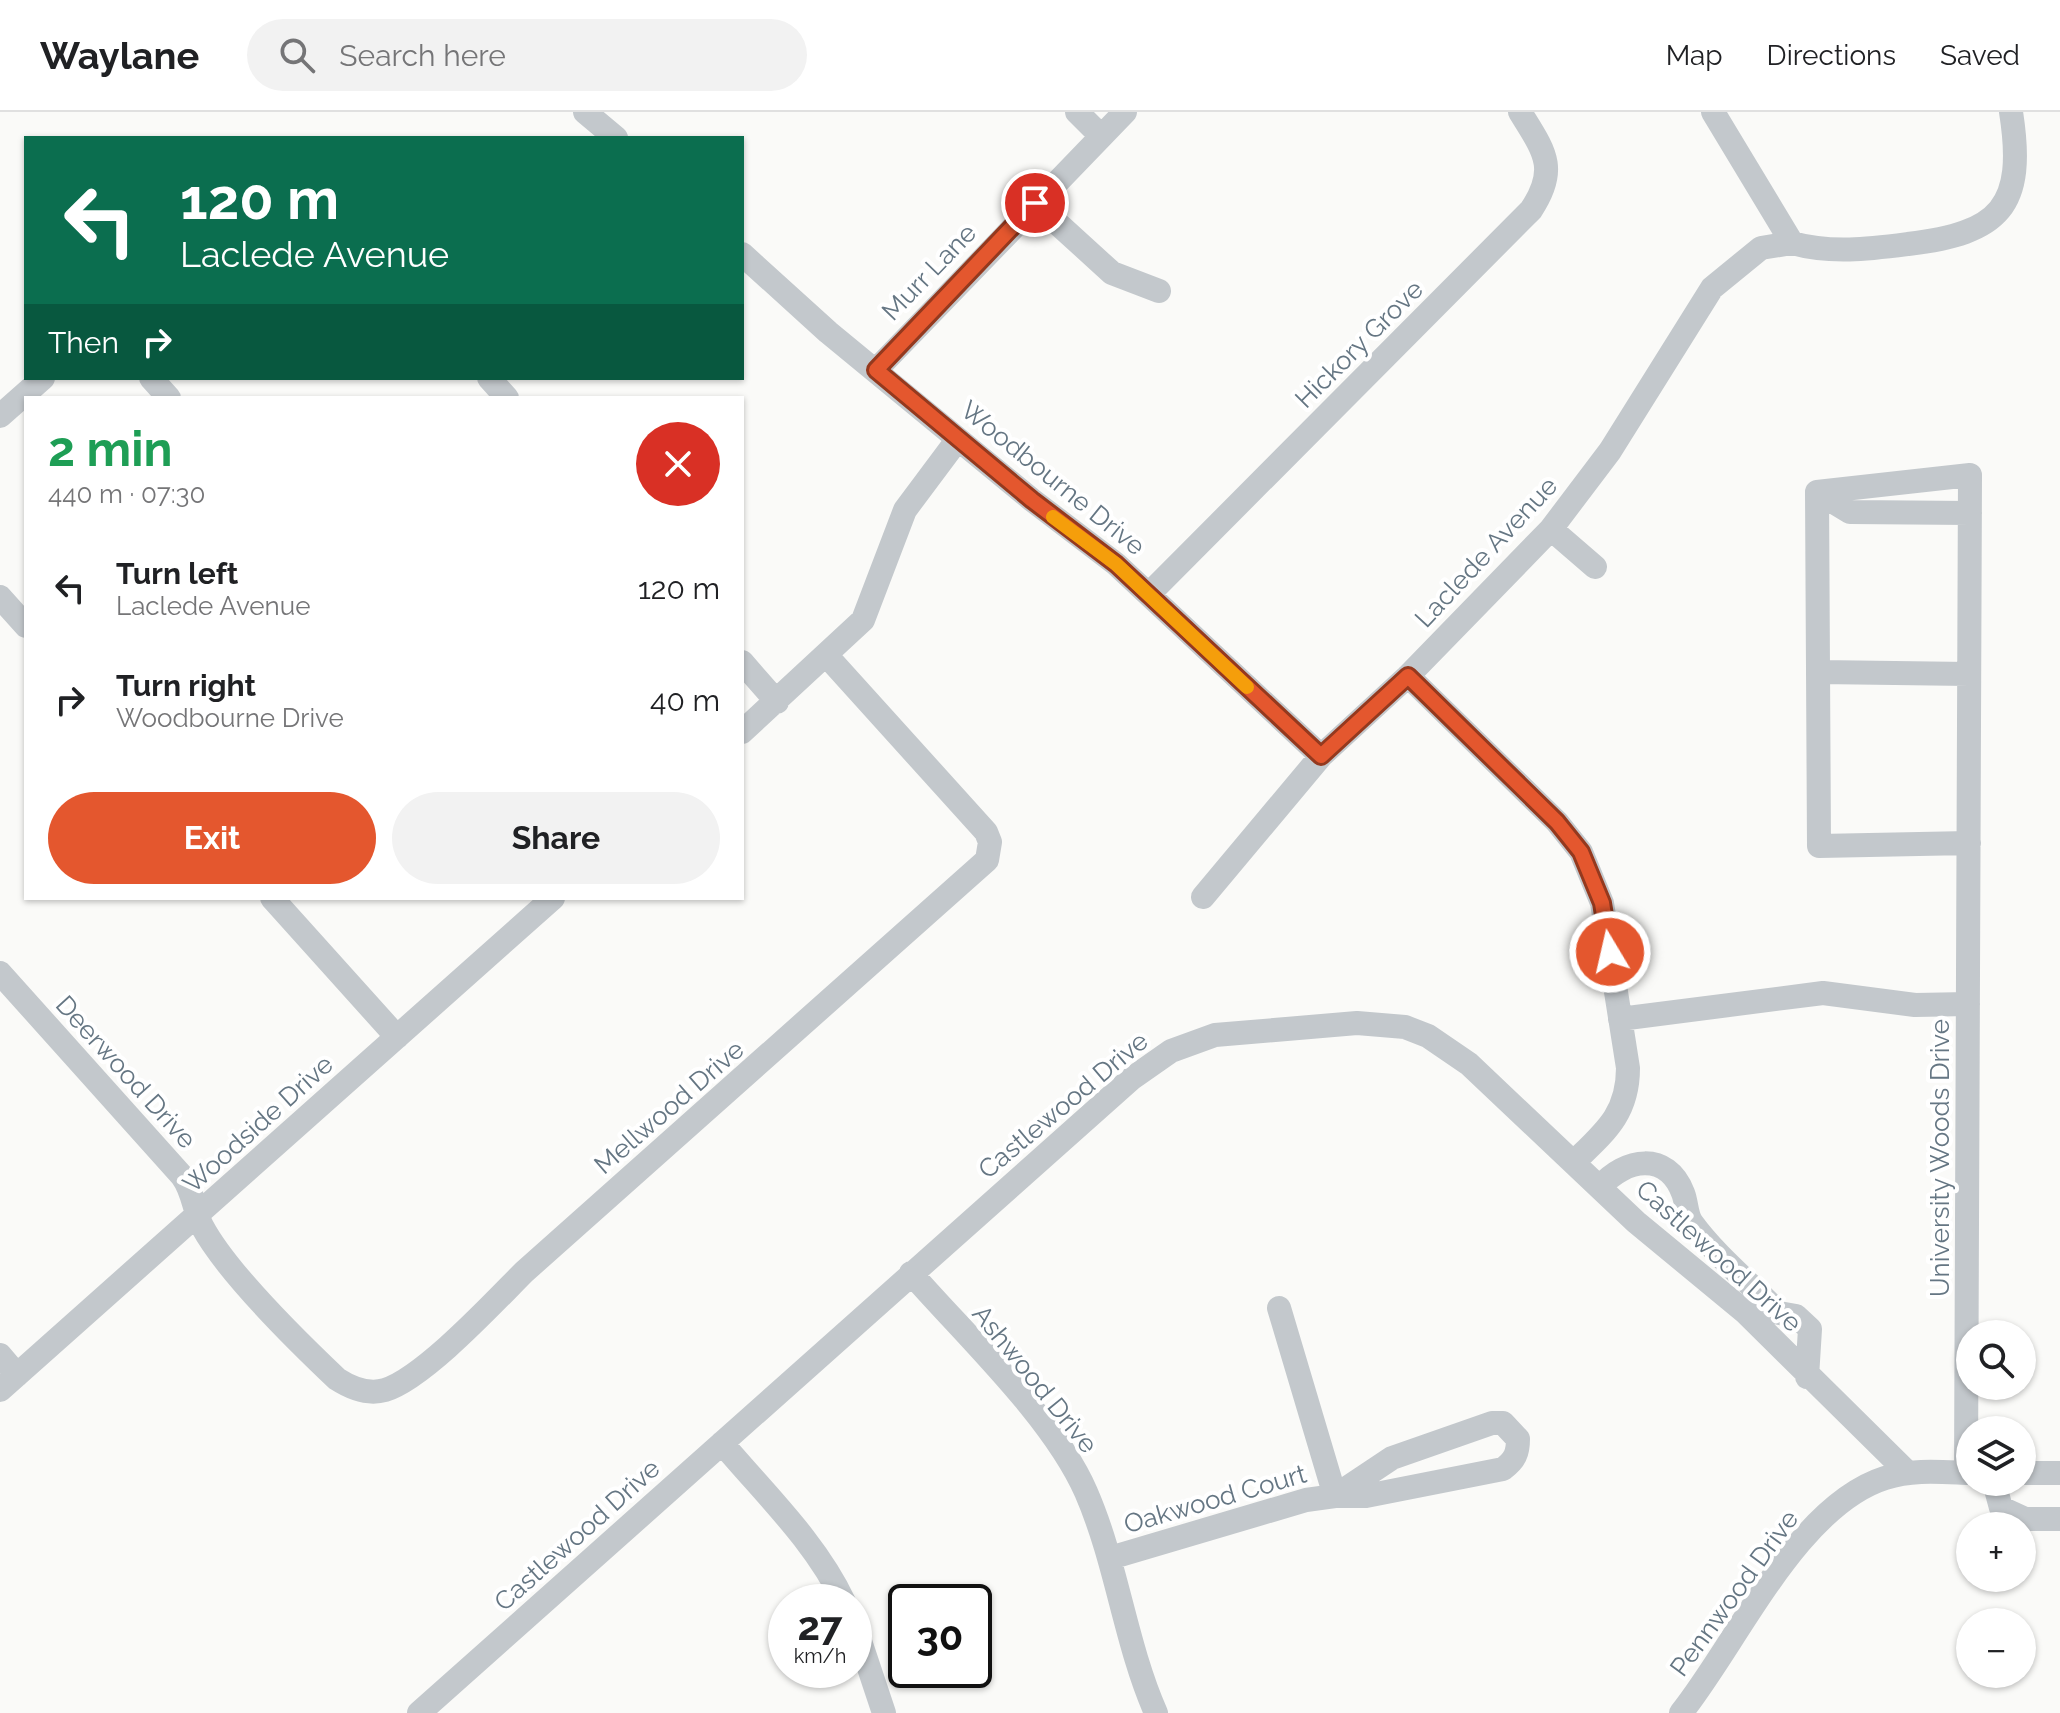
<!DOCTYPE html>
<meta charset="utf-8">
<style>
:root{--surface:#fff;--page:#f2f2f2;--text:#202124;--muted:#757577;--line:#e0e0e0;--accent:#e4572e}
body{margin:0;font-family:Raleway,sans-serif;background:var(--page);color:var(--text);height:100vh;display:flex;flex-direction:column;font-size:30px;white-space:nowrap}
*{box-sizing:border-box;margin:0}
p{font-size:26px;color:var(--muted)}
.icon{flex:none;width:44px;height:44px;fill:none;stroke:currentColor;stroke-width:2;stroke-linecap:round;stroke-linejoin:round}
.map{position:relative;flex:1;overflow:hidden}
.details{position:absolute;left:24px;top:284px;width:720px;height:504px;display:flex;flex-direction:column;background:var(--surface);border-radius:0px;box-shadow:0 2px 6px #0004}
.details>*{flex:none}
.top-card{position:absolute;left:24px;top:24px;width:720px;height:244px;border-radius:0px;box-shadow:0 2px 6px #0004;background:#0b6e4f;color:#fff;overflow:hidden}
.fabs{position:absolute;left:1956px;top:1208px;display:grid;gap:16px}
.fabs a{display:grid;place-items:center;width:80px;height:80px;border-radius:50%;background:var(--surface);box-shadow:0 2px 6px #0004;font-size:40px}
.speed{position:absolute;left:768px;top:1472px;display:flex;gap:16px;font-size:40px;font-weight:700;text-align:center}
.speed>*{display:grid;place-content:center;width:104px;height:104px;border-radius:50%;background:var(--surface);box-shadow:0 2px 6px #0004;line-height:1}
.speed small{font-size:20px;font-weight:400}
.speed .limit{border:4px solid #111;border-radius:12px;background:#fff;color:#111}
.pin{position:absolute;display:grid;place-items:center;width:68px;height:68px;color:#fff;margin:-34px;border:4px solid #fff;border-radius:50%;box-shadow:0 2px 8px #0007}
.me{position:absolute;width:88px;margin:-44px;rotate:351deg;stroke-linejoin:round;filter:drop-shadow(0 0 6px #0008)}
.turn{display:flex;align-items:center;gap:28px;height:168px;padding:0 24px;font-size:36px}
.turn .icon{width:104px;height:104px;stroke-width:2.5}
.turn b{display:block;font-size:56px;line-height:68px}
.then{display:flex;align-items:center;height:76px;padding:0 24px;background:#0003;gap:16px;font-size:30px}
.round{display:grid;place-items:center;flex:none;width:84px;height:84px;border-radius:42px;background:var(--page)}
.head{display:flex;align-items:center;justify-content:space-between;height:136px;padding:0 24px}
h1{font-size:48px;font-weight:700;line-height:60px;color:#1e9e55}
.primary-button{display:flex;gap:16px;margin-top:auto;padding:16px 24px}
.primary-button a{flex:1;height:92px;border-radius:48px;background:var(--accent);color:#fff;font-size:32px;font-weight:700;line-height:92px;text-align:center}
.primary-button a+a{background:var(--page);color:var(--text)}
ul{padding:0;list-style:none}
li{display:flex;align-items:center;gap:24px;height:112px;padding:0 24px}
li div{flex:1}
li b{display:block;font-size:30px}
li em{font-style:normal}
header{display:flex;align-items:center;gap:48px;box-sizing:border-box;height:112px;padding:0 40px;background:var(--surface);border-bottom:2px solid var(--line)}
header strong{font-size:38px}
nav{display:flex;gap:44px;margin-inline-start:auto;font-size:28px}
.search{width:560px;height:72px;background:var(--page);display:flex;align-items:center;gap:20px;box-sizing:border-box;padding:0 28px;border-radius:44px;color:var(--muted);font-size:30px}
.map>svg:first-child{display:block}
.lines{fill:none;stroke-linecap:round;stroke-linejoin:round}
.minor{stroke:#c3c8cc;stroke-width:24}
.route-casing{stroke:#94391e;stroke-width:20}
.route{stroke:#e4572e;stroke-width:14}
.slow{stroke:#f59e0b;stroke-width:14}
.labels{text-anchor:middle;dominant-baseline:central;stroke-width:8;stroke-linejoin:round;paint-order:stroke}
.street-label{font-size:26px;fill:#657683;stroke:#fff}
</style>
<header>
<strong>Waylane</strong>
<div class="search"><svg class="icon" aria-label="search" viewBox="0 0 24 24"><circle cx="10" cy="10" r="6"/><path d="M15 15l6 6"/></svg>Search here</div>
<nav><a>Map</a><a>Directions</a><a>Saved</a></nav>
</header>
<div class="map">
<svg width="2060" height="1601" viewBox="0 0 2060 1601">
<rect width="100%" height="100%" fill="#fafaf8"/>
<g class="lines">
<path class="minor" d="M585,0L616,26
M1077,0L1101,24
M1713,0L1792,131C1831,142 1869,137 1908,132C2000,121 2026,95 2011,0
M1035,91L1112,161L1159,179
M742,142L828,220L1032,388L1116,452L1321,644
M876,258L1125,0
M151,266L169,286
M489,266L507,286
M0,304L43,266
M1817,380L1819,734L1969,731
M1551,417L1595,455
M1149,482L1531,98C1559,56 1544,39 1520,0
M0,485L26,514
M742,550L777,590
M1820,560L1969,562
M1408,564L1557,710L1581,740L1602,791L1628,956C1628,1002 1605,1020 1574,1050
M742,620L863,508L905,398L958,327
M1203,785L1321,644L1408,564L1551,417L1610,339L1712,176L1761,136L1792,131
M272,786L397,925
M0,861L182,1064C194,1080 193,1097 202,1114C227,1161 298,1230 337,1267C351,1276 368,1283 385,1278C424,1266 494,1190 524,1160L987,748L990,730L986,720L827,544
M1620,907L1823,881L1915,893L1968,892
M1600,1075C1625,1046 1667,1039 1683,1081C1687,1091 1686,1103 1692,1111C1716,1144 1751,1172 1779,1201L1796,1204L1810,1217L1807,1265
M911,1161C966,1224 1053,1305 1086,1380C1117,1451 1125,1531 1156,1601
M0,1243L17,1263
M0,1278L553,786
M1492,1311H1503L1518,1327C1518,1341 1515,1348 1503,1357L1366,1384H1335L1392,1346Z
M722,1331C764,1381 816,1430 844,1490
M1966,1361L1970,363L1817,380L1850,400L1970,401
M2022,1361H2060
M1994,1370L2001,1396L2025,1407H2060
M1110,1446L1306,1388L1335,1384L1279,1196
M854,1511L884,1601
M419,1601L1131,967L1171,939L1215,923L1357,911L1405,915L1428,924L1469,952L1636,1110L1745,1200L1907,1360
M1681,1601C1737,1531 1797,1394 1885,1366C1913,1357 1941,1360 1970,1361"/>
</g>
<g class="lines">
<g class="route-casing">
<path id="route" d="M1035,91L876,258L1032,388L1116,452L1321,644L1408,564L1557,710L1581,740L1602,791L1610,840"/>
</g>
<use href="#route" class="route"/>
<path class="slow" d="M1053,405L1116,452L1247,575"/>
</g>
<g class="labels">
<g class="street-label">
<text transform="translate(929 160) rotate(-46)">Murr Lane</text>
<text transform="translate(1359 232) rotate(-45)">Hickory Grove</text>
<text transform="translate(1053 366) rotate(39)">Woodbourne Drive</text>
<text transform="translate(1486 440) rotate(-47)">Laclede Avenue</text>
<text transform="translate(126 960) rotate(48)">Deerwood Drive</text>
<text transform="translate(1063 993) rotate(-40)">Castlewood Drive</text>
<text transform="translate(669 995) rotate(-41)">Mellwood Drive</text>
<text transform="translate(258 1012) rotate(-42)">Woodside Drive</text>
<text transform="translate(1940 1046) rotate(-90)">University Woods Drive</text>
<text transform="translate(1719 1144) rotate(42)">Castlewood Drive</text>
<text transform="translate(1035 1267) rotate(51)">Ashwood Drive</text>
<text transform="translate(1215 1387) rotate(-16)">Oakwood Court</text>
<text transform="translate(577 1423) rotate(-42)">Castlewood Drive</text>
<text transform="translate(1734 1481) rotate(-54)">Pennwood Drive</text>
</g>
</g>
</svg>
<div class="fabs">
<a><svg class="icon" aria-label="search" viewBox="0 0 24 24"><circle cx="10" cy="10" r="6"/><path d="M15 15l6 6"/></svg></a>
<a><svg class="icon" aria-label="layers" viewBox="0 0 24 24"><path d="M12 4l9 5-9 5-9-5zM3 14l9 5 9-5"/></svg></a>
<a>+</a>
<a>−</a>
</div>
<div class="speed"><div>27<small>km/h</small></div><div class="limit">30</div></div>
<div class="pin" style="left:1035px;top:91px;background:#d93025"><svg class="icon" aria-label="arrive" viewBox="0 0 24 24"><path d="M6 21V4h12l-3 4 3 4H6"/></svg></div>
<svg class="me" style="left:1610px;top:840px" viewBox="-20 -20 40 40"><circle r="17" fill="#e4572e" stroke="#fff" stroke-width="3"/><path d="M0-11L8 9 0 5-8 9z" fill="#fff"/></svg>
<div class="top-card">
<div class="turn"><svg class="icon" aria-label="left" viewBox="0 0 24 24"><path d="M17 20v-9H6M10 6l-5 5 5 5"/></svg><div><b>120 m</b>Laclede Avenue</div></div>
<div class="then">Then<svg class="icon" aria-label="right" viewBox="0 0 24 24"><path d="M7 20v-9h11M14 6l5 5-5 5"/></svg></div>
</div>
<section class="details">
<div class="head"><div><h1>2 min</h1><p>440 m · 07:30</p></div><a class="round" style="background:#d93025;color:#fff"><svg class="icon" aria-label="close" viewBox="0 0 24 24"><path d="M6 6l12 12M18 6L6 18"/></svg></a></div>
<ul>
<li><svg class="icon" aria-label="left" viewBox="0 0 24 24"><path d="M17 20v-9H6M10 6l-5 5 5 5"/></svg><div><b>Turn left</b><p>Laclede Avenue</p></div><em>120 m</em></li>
<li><svg class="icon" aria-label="right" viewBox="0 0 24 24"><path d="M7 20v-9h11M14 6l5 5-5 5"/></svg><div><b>Turn right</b><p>Woodbourne Drive</p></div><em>40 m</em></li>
</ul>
<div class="primary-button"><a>Exit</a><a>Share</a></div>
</section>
</div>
